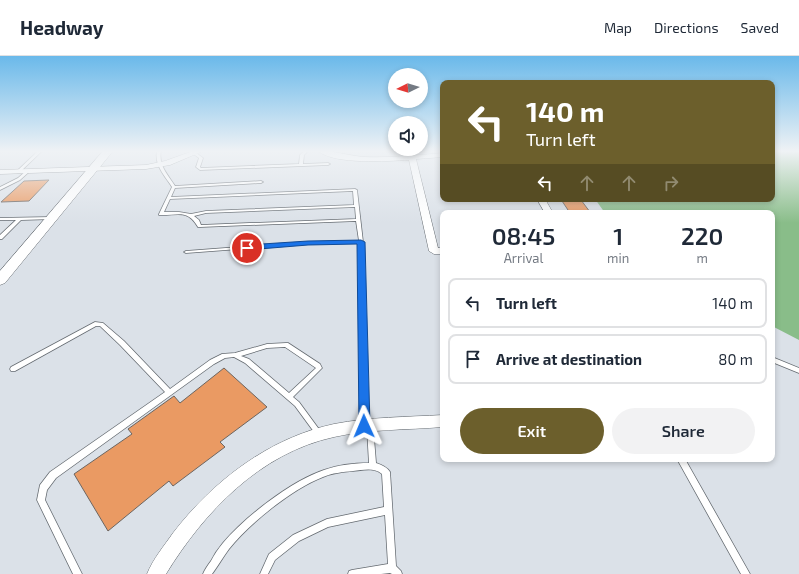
<!DOCTYPE html>
<style>
:root{--surface:#fff;--page:#f2f2f3;--text:#1f2937;--muted:#747a83;--line:#e0e1e3;--accent:#6c5f2c}
body{margin:0;font-family:"Exo 2",sans-serif;background:var(--page);color:var(--text);height:100vh;display:flex;flex-direction:column;font-size:15px;white-space:nowrap}
*{box-sizing:border-box;margin:0}
p{font-size:13px;color:var(--muted)}
.icon{flex:none;width:22px;height:22px;fill:none;stroke:currentColor;stroke-width:2;stroke-linecap:round;stroke-linejoin:round}
.map{position:relative;flex:1;overflow:hidden}
.details{position:absolute;left:440px;top:154px;width:335px;height:252px;display:flex;flex-direction:column;background:var(--surface);border-radius:8px;box-shadow:0 2px 6px #0003}
.details>*{flex:none}
.guide{position:absolute;left:440px;top:24px;width:335px;height:122px;border-radius:8px;box-shadow:0 2px 6px #0003;background:#6c5f2c;color:#fff;overflow:hidden}
.needle{width:26px;rotate:265deg}
.buttons{position:absolute;left:388px;top:12px;display:grid;gap:8px}
.buttons a{display:grid;place-items:center;width:40px;height:40px;border-radius:50%;background:var(--surface);box-shadow:0 2px 6px #0003;font-size:20px}
.pin{position:absolute;display:grid;place-items:center;width:34px;height:34px;color:#fff;margin:-17px;border:2px solid #fff;border-radius:50%;box-shadow:0 1px 4px #0007}
.me{position:absolute;width:44px;margin:-22px;rotate:359deg;stroke-linejoin:round;filter:drop-shadow(0 0 3px #0008)}
.turn{display:flex;align-items:center;gap:14px;height:84px;padding:0 20px;font-size:18px}
.turn .icon{width:52px;height:52px;stroke-width:2.5}
.turn b{display:block;font-size:28px;line-height:34px}
.lanes{display:flex;align-items:center;height:38px;padding:0 20px;background:#0003;justify-content:center;gap:20px;direction:ltr}
.lanes .off{opacity:.35}
.eta{display:flex;justify-content:space-evenly;align-items:center;height:68px;text-align:center}
.eta b{font-size:24px;font-weight:600;line-height:28px}
.button{display:flex;gap:8px;margin-top:auto;padding:8px 20px}
.button a{flex:1;height:46px;border-radius:24px;background:var(--accent);color:#fff;font-size:16px;font-weight:600;line-height:46px;text-align:center}
.button a+a{background:var(--page);color:var(--text)}
ul{padding:0;list-style:none}
li{display:flex;align-items:center;gap:12px;height:50px;margin:0 8px 6px;padding:0 12px;border:2px solid var(--line);border-radius:8px}
li div{flex:1}
li b{display:block;font-size:15px}
li em{font-style:normal}
header{display:flex;align-items:center;gap:24px;box-sizing:border-box;height:56px;padding:0 20px;background:var(--surface);border-bottom:1px solid var(--line)}
header strong{font-size:19px}
nav{display:flex;gap:22px;margin-inline-start:auto;font-size:14px}
.map>svg:first-child{display:block}
.green{fill:#89bd89}
.building{fill:#ea9a63;stroke:#6c6560}
.lines{fill:none;stroke-linecap:round;stroke-linejoin:round}
.service-casing{stroke:#656b71;stroke-width:1.5}
.minor-casing{stroke:#656b71;stroke-width:1}
.secondary-casing{stroke:#656b71;stroke-width:1}
.service{fill:#fff;fill-rule:evenodd}
.minor{fill:#fff;fill-rule:evenodd}
.secondary{fill:#fff;fill-rule:evenodd}
.route{fill:#1a73e8;stroke:#114b97}
</style>
<header>
<strong>Headway</strong>
<nav><a>Map</a><a>Directions</a><a>Saved</a></nav>
</header>
<div class="map">
<svg width="799" height="518" viewBox="0 0 799 518">
<rect width="100%" height="100%" fill="#dbe1e8"/>
<path class="green" d="M772,95H799V284L772,270V157H605L595,143H772Z"/>
<path class="building" d="M49,124L29,145L1,146L24,125Z
M581,144L590,156L570,157L562,145Z
M224,312L267,351L220,386L225,391L173,430L169,425L108,475L74,418L132,378L128,373L174,340L180,347Z"/>
<g class="lines">
<g class="service-casing">
<path id="service" d="M38,95H42L19,117H17V115Z
M157,95H161C158,109 168,119 175,130L261,125L263,126L261,127L175,132L171,141L355,133L357,134L363,186L367,368L370,367L372,368L373,370L376,407C382,409 387,411 390,416L396,510L401,515L402,518H392L390,517L381,518H348L349,515L352,514L388,508L385,459L328,471L299,485L275,504L268,518H260L269,498L293,479L327,463L384,451L382,418C374,411 363,414 353,415C343,416 332,417 323,421C292,433 250,467 229,493C223,501 218,510 212,518H203C205,513 208,509 211,505C214,499 218,493 223,487C245,461 291,425 324,414C338,409 354,407 369,407L367,372L364,373L362,372L361,370L359,187L308,188L186,197L184,196L186,195L308,186L359,185L356,165L200,171H198C187,152 177,160 159,159V158L172,131C165,120 154,109 157,95ZM353,135L354,149L206,155L191,158L179,156H164L170,143ZM355,151L356,163L201,169L199,164L194,160L206,157Z
M304,95H308L304,99L303,108L328,107L330,108L328,109L200,114L196,111L199,102L192,97L195,96L203,102L200,111L201,112L299,108L300,99Z
M27,114L30,115L20,124L0,134V131L18,122Z
M51,161L53,162V163L21,164L2,183H0V179L16,164H0V162Z
M95,266L103,267L124,285L170,333L210,304L222,298L235,297L267,288L286,287H288L320,308L322,312L293,341L299,346L321,376L322,378L321,380L319,381L317,380L295,350L245,307L234,301L225,302L214,308L56,422L47,434L45,444L82,518H73L37,444L40,429L50,416L165,336L120,289L100,270H96L15,315H11L10,313L11,311ZM285,291L316,312L289,337L249,303L241,300L267,292Z
M772,301L799,312V317L772,306Z
M677,403H685L750,518H741Z"/>
</g>
<g class="minor-casing">
<path id="minor" d="M193,95H203L170,109L146,113L0,118V114L146,109L165,105Z
M318,95C333,94 349,100 365,101C391,102 417,99 443,97V101L416,103L438,192H443V198H434L429,195L409,104C387,105 335,109 318,95Z
M537,143H545L553,157H545Z
M443,359V371C407,374 369,373 334,381C260,397 204,456 166,518H147C153,503 164,490 173,477C213,425 269,382 334,368C370,361 407,361 443,359Z"/>
</g>
<g class="secondary-casing">
<path id="secondary" d="M103,95H113L5,227L0,229V215Z"/>
</g>
<use href="#service" class="service"/>
<use href="#minor" class="minor"/>
<use href="#secondary" class="secondary"/>
</g>
<linearGradient id="sky" x2="0" y2="1"><stop stop-color="#6ab9ea"/><stop offset="0.57" stop-color="#eff2f5"/><stop offset="1" stop-color="#eff2f5" stop-opacity="0"/></linearGradient>
<rect width="799" height="167" fill="url(#sky)"/>
<path class="route" d="M361,184L365,186L370,370L368,374L364,376L360,374L359,370L357,188L308,189L247,194L243,192L247,189L308,185Z"/>
</svg>
<div class="buttons">
<a><svg class="needle" viewBox="-14 -14 28 28"><path d="M0-13l5 13h-10z" fill="#e53935"/><path d="M0 13l5-13h-10z" fill="#747a83"/></svg></a>
<a><svg class="icon" aria-label="sound" viewBox="0 0 24 24"><path d="M4 9h4l5-4v14l-5-4H4zM17 9q2 3 0 6"/></svg></a>
</div>
<div class="pin" style="left:247px;top:192px;background:#d93025"><svg class="icon" aria-label="arrive" viewBox="0 0 24 24"><path d="M6 21V4h12l-3 4 3 4H6"/></svg></div>
<svg class="me" style="left:364px;top:370px" viewBox="-20 -20 40 40"><path d="M0-17L14 15 0 8-14 15z" fill="#1a73e8" stroke="#fff" stroke-width="4"/></svg>
<div class="guide">
<div class="turn"><svg class="icon" aria-label="left" viewBox="0 0 24 24"><path d="M17 20v-9H6M10 6l-5 5 5 5"/></svg><div><b>140 m</b>Turn left</div></div>
<div class="lanes"><svg class="icon" aria-label="left" viewBox="0 0 24 24"><path d="M17 20v-9H6M10 6l-5 5 5 5"/></svg><svg class="icon off" aria-label="ahead" viewBox="0 0 24 24"><path d="M12 20V5M6 11l6-6 6 6"/></svg><svg class="icon off" aria-label="ahead" viewBox="0 0 24 24"><path d="M12 20V5M6 11l6-6 6 6"/></svg><svg class="icon off" aria-label="right" viewBox="0 0 24 24"><path d="M7 20v-9h11M14 6l5 5-5 5"/></svg></div>
</div>
<section class="details">
<div class="eta">
<div><b>08:45</b><p>Arrival</p></div>
<div><b>1</b><p>min</p></div>
<div><b>220</b><p>m</p></div>
</div>
<ul>
<li><svg class="icon" aria-label="left" viewBox="0 0 24 24"><path d="M17 20v-9H6M10 6l-5 5 5 5"/></svg><div><b>Turn left</b></div><em>140 m</em></li>
<li><svg class="icon" aria-label="arrive" viewBox="0 0 24 24"><path d="M6 21V4h12l-3 4 3 4H6"/></svg><div><b>Arrive at destination</b></div><em>80 m</em></li>
</ul>
<div class="button"><a>Exit</a><a>Share</a></div>
</section>
</div>
